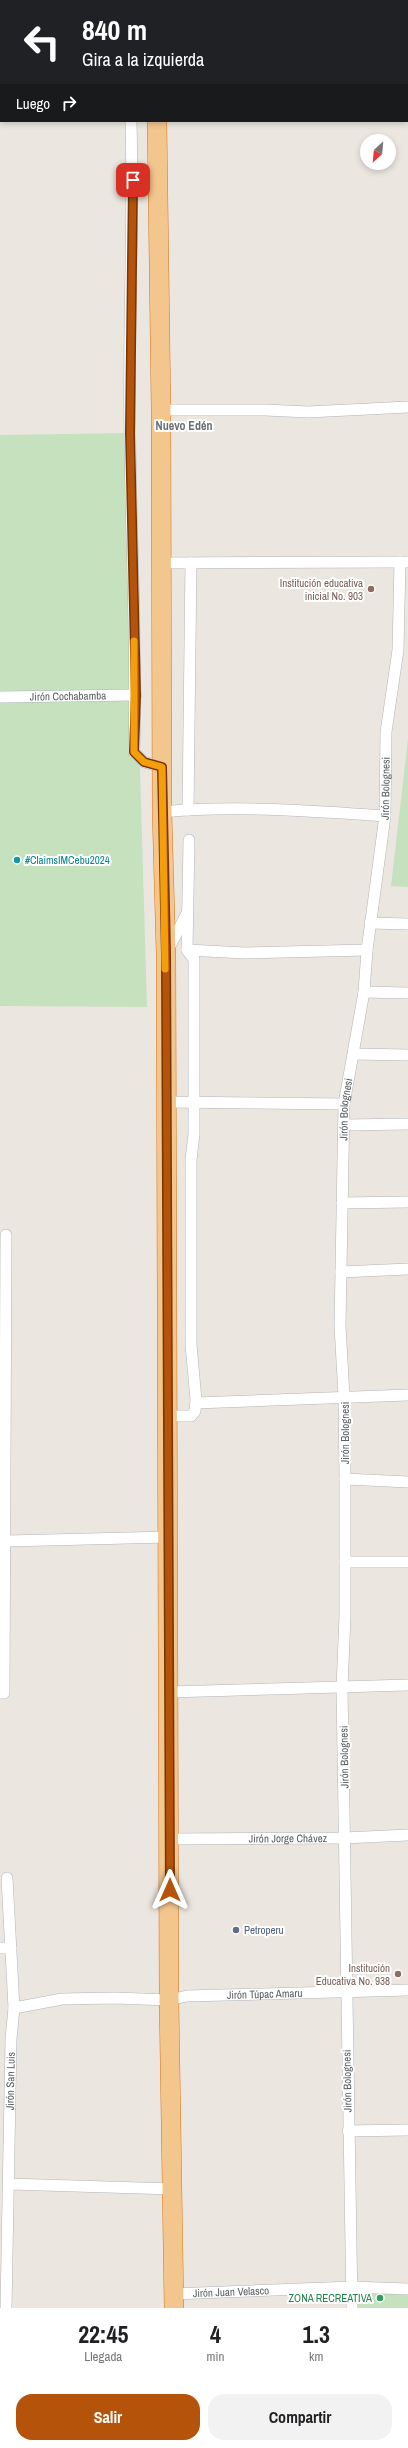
<!DOCTYPE html>
<html lang="es">
<meta charset="utf-8">
<style>
:root{--surface:#fff;--page:#f2f2f2;--text:#202124;--muted:#757577;--accent:#b45309}
body{margin:0;font-family:"Archivo Narrow",sans-serif;background:var(--page);color:var(--text);height:100vh;display:flex;flex-direction:column;font-size:15px;white-space:nowrap}
*{box-sizing:border-box;margin:0}
p{font-size:13px;color:var(--muted)}
.icon{flex:none;width:22px;height:22px;fill:none;stroke:currentColor;stroke-width:2;stroke-linecap:round;stroke-linejoin:round}
.map{position:relative;height:2308px;overflow:hidden}
.panel{display:flex;flex-direction:column;background:var(--surface);flex:1}
.panel>*{flex:none}
.hud{position:absolute;left:0px;top:0px;width:408px;height:122px;box-shadow:0 2px 6px #0003;background:#202124;color:#fff;overflow:hidden}
.needle{width:26px;rotate:206deg}
.tools{position:absolute;left:360px;top:134px;display:grid;gap:8px}
.tools a{display:grid;place-items:center;width:36px;height:36px;border-radius:50%;background:var(--surface);box-shadow:0 2px 6px #0003;font-size:20px}
.pin{position:absolute;display:grid;place-items:center;width:34px;height:34px;color:#fff;margin:-17px;border-radius:8px;box-shadow:0 2px 6px #0006}
.me{position:absolute;width:44px;margin:-22px;rotate:0deg;stroke-linejoin:round;filter:drop-shadow(0 0 3px #0008)}
.turn{display:flex;align-items:center;gap:14px;height:84px;padding:0 16px;font-size:18px}
.turn .icon{width:52px;height:52px;stroke-width:2.5}
.turn b{display:block;font-size:28px;line-height:34px}
.then{display:flex;align-items:center;height:38px;padding:0 16px;background:#0003;gap:8px;font-size:15px}
.eta{display:flex;justify-content:space-evenly;align-items:center;height:68px;text-align:center}
.eta b{font-size:24px;font-weight:800;line-height:28px}
.cta{display:flex;gap:8px;margin-top:auto;padding:8px 16px}
.cta a{flex:1;height:46px;border-radius:16px;background:var(--accent);color:#fff;font-size:16px;font-weight:800;line-height:46px;text-align:center}
.cta a+a{background:var(--page);color:var(--text)}
.map>svg:first-child{display:block}
.green{fill:#c5e1be}
.lines{fill:none;stroke-linecap:round;stroke-linejoin:round}
.street-casing{stroke:#b1b4b7;stroke-width:12}
.highway-casing{stroke:#d87313;stroke-width:20}
.street{stroke:#fff;stroke-width:11}
.highway{stroke:#f3c68e;stroke-width:19}
.route-casing{stroke:#753606;stroke-width:10}
.route{stroke:#b45309;stroke-width:7}
.slow{stroke:#f59e0b;stroke-width:7}
.education-dot{fill:#8d6e63;stroke:#fff;stroke-width:1.5}
.culture-dot{fill:#0f9aa8;stroke:#fff;stroke-width:1.5}
.service-dot{fill:#5c6f8a;stroke:#fff;stroke-width:1.5}
.leisure-dot{fill:#2e9e5b;stroke:#fff;stroke-width:1.5}
.labels{text-anchor:middle;dominant-baseline:central;stroke-width:4;stroke-linejoin:round;paint-order:stroke}
.education-label{font-size:11px;fill:#785e54;stroke:#fff;text-anchor:end}
.street-label{font-size:11px;fill:#595d60;stroke:#fff}
.culture-label{font-size:11px;fill:#0d838f;stroke:#fff;text-anchor:start}
.service-label{font-size:11px;fill:#4e5e75;stroke:#fff;text-anchor:start}
.leisure-label{font-size:11px;fill:#27864d;stroke:#fff;text-anchor:end}
.neighbourhood-label{font-size:12px;font-weight:bold;fill:#6a6f72;stroke:#fff}
</style>
<div class="map">
<svg width="408" height="2308" viewBox="0 0 408 2308">
<rect width="100%" height="100%" fill="#ebe6e0"/>
<path class="green" d="M130,433L147,1007L0,1006V435Z
M408,739V887L391,886Z
M352,2287L408,2288V2308H352Z"/>
<g class="lines">
<g class="street-casing">
<g id="street">
<path d="M128,1V0"/>
<path d="M0,41H1"/>
<path d="M131,121C134,226 128,330 130,435C131,541 137,646 134,752L144,762L162,767"/>
<path d="M161,410H265L308,412L408,407"/>
<path d="M161,563L407,562"/>
<path id="s1" d="M0,697L136,695"/>
<path d="M188,810L191,563"/>
<path d="M162,812C235,805 311,811 385,816"/>
<path d="M370,923L408,924"/>
<path d="M169,948L186,915"/>
<path d="M187,950L245,953L367,950"/>
<path d="M364,992L408,993"/>
<path d="M354,1054L408,1055"/>
<path d="M165,1102L344,1104"/>
<path d="M345,1125L408,1124"/>
<path d="M342,1203L408,1202"/>
<path d="M341,1272L408,1269"/>
<path d="M196,1403L408,1395"/>
<path d="M167,1416H191L195,1411L196,1400L191,1344V1160L194,1134V959L187,950L189,840"/>
<path d="M345,1479L408,1482"/>
<path d="M7,1541L169,1537"/>
<path d="M345,1562H408"/>
<path d="M169,1692L408,1685"/>
<path d="M0,1693H4L6,1235"/>
<path id="s2" d="M169,1839L344,1838L408,1835"/>
<path d="M0,1948H11"/>
<path id="s3" d="M14,2008L62,1999L115,1998L169,2000L187,1996L408,1990"/>
<path d="M348,2131L408,2130"/>
<path d="M9,2184L173,2189"/>
<path id="s4" d="M173,2294L352,2287L408,2289"/>
<path id="s5" d="M6,2308L11,2039L14,2008L7,1878"/>
<path id="s6" d="M352,2308L342,1688L345,1616V1479L344,1396L340,1326L344,1104L364,992L367,950L385,816L386,732L398,650L400,562"/>
</g>
</g>
<g class="highway-casing">
<path id="highway" d="M156,0V1
M157,121L161,410L162,812L166,954L169,2000L174,2308"/>
</g>
<use href="#street" class="street"/>
<use href="#highway" class="highway"/>
</g>
<g class="lines">
<g class="route-casing">
<path id="route" d="M133,180L130,433L136,695L134,752L144,762L162,767L166,954L170,1890"/>
</g>
<use href="#route" class="route"/>
<path class="slow" d="M134,641V752L144,762L162,767L165,969"/>
</g>
<g class="education-dot">
<circle cx="371" cy="589" r="4"/>
<circle cx="398" cy="1974" r="4"/>
</g>
<circle class="culture-dot" cx="17" cy="860" r="4"/>
<circle class="service-dot" cx="236" cy="1930" r="4"/>
<circle class="leisure-dot" cx="380" cy="2298" r="4"/>
<g class="labels">
<g class="education-label">
<text x="363" y="583">Institución educativa<tspan x="363" dy="13">inicial No. 903</tspan></text>
<text x="390" y="1968">Institución<tspan x="390" dy="13">Educativa No. 938</tspan></text>
</g>
<g class="street-label">
<text stroke="none"><textPath href="#s1" startOffset="68">Jirón Cochabamba</textPath></text>
<text stroke="none"><textPath href="#s6" startOffset="1523">Jirón Bolognesi</textPath></text>
<text stroke="none"><textPath href="#s6" startOffset="1199">Jirón Bolognesi</textPath></text>
<text transform="translate(345 1433) rotate(-90)">Jirón Bolognesi</text>
<text transform="translate(344 1757) rotate(-91)">Jirón Bolognesi</text>
<text stroke="none"><textPath href="#s2" startOffset="119">Jirón Jorge Chávez</textPath></text>
<text stroke="none"><textPath href="#s3" startOffset="252">Jirón Túpac Amaru</textPath></text>
<text stroke="none"><textPath href="#s5" startOffset="227">Jirón San Luis</textPath></text>
<text transform="translate(347 2081) rotate(-91)">Jirón Bolognesi</text>
<text stroke="none"><textPath href="#s4" startOffset="58">Jirón Juan Velasco</textPath></text>
</g>
<g class="culture-label">
<text x="25" y="860">#ClaimsIMCebu2024</text>
</g>
<g class="service-label">
<text x="244" y="1930">Petroperu</text>
</g>
<g class="leisure-label">
<text x="372" y="2298">ZONA RECREATIVA</text>
</g>
<g class="neighbourhood-label">
<text x="184" y="426">Nuevo Edén</text>
</g>
</g>
</svg>
<div class="tools">
<a><svg class="needle" viewBox="-14 -14 28 28"><path d="M0-13l5 13h-10z" fill="#e53935"/><path d="M0 13l5-13h-10z" fill="#757577"/></svg></a>
</div>
<div class="pin" style="left:133px;top:180px;background:#d93025"><svg class="icon" aria-label="arrive" viewBox="0 0 24 24"><path d="M6 21V4h12l-3 4 3 4H6"/></svg></div>
<svg class="me" style="left:170px;top:1890px" viewBox="-20 -20 40 40"><path d="M0-17L14 15 0 8-14 15z" fill="#b45309" stroke="#fff" stroke-width="4"/></svg>
<div class="hud">
<div class="turn"><svg class="icon" aria-label="left" viewBox="0 0 24 24"><path d="M17 20v-9H6M10 6l-5 5 5 5"/></svg><div><b>840 m</b>Gira a la izquierda</div></div>
<div class="then">Luego<svg class="icon" aria-label="right" viewBox="0 0 24 24"><path d="M7 20v-9h11M14 6l5 5-5 5"/></svg></div>
</div>
</div>
<section class="panel">
<div class="eta">
<div><b>22:45</b><p>Llegada</p></div>
<div><b>4</b><p>min</p></div>
<div><b>1.3</b><p>km</p></div>
</div>
<div class="cta"><a>Salir</a><a>Compartir</a></div>
</section>
